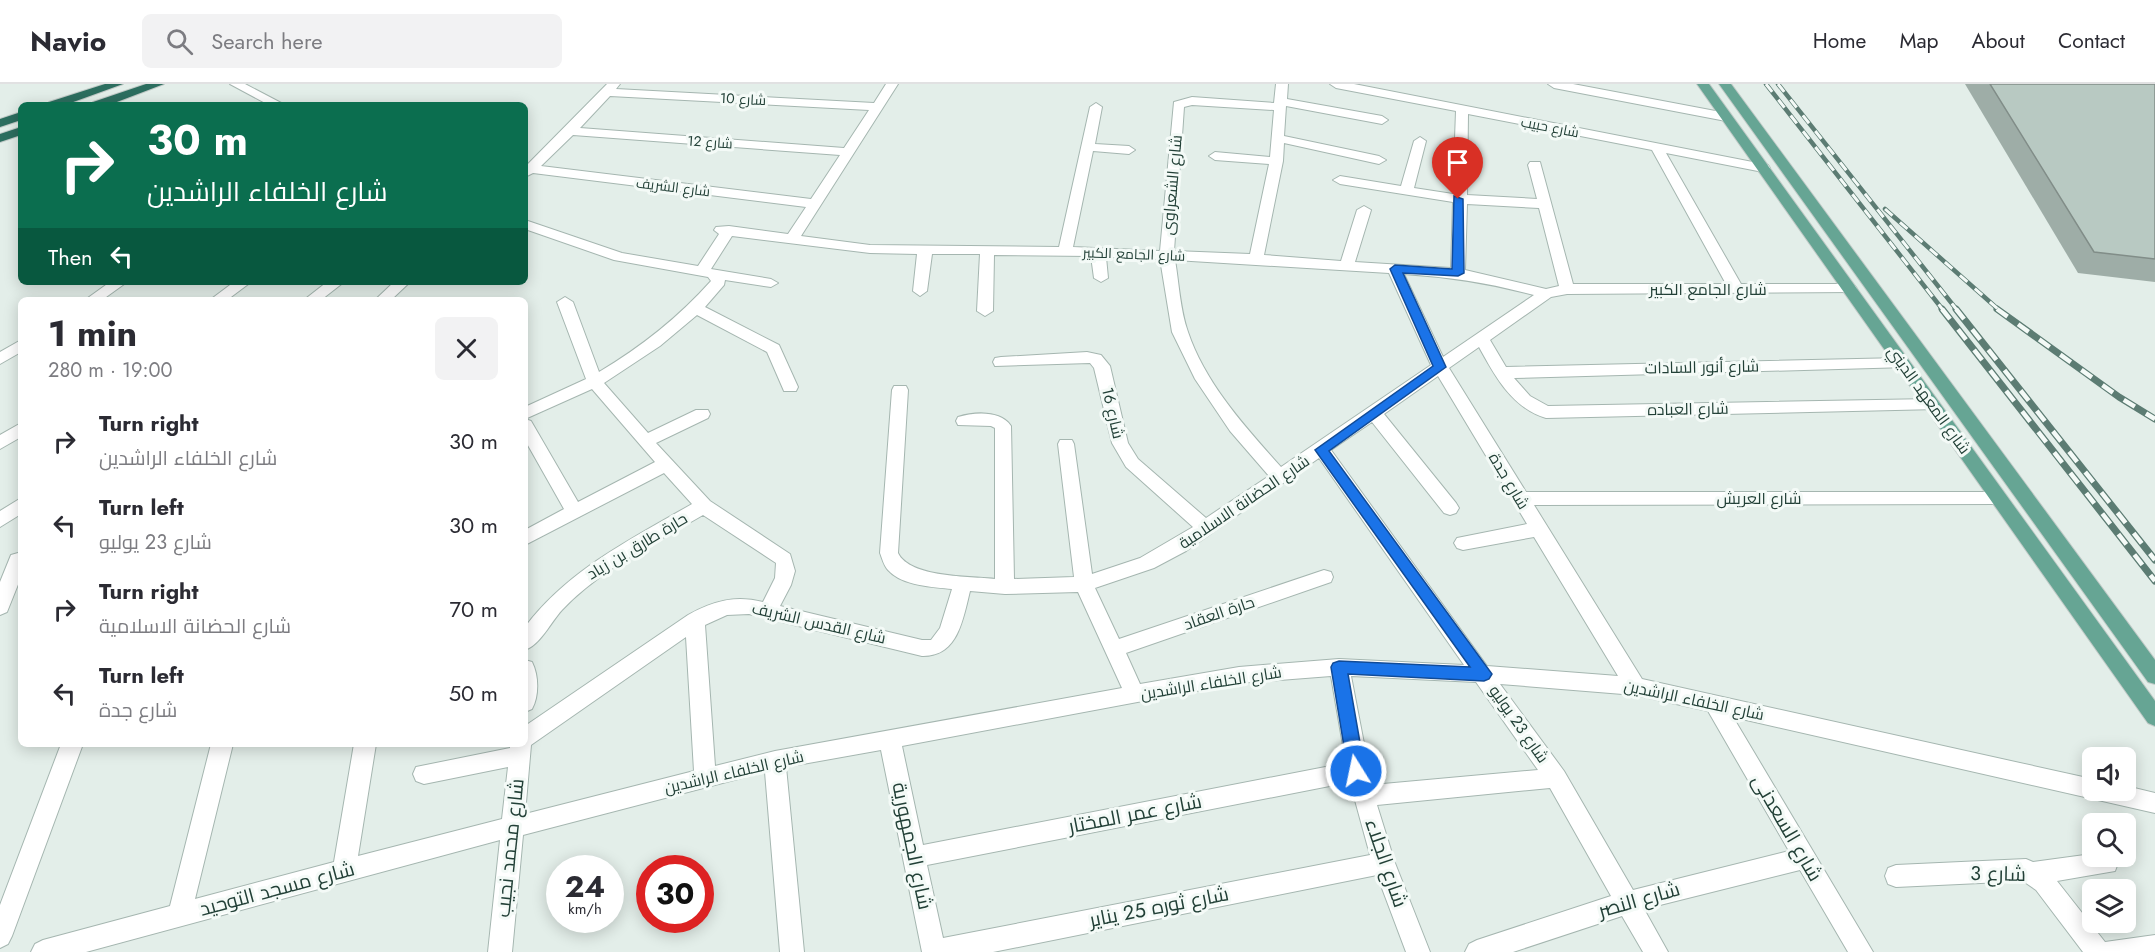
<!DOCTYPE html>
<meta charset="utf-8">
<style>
:root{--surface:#fff;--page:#f2f2f3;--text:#2b2b33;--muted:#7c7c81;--line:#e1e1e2}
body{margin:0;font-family:Jost,Cairo,sans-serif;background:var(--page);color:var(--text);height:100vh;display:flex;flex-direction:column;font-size:22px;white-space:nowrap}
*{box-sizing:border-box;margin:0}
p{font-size:20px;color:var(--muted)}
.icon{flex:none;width:33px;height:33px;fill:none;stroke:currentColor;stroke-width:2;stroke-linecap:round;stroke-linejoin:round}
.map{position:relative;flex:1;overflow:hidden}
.sheet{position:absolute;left:18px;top:213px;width:510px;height:450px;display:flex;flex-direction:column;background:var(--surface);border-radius:9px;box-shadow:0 3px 15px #0003}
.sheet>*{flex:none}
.banner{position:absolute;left:18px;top:18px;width:510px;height:183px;border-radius:9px;box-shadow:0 3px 15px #0003;background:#0b6e4f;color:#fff;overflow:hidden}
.tools{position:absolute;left:2082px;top:663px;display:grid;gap:12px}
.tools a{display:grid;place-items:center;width:54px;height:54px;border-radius:9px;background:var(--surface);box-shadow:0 3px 15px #0003;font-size:30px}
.speed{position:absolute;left:546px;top:771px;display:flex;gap:12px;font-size:30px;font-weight:700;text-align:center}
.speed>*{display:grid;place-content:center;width:78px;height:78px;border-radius:50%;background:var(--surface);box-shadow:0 3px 15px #0003;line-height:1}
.speed small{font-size:15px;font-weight:400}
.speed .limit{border:9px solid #d22;background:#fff;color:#111}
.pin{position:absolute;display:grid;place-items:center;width:51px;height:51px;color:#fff;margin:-62px -26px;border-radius:50% 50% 50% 0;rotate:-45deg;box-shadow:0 0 6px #0007}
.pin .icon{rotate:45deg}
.me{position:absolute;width:66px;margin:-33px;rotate:350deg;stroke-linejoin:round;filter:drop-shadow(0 0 4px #0008)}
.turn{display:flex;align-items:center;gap:21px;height:126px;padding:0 30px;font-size:27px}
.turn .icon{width:78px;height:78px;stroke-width:2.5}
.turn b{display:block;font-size:42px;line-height:51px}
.then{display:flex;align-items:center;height:57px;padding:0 30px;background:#0003;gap:12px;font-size:22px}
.round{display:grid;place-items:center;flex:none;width:63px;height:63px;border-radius:9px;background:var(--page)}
.overview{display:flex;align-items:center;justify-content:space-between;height:102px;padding:0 30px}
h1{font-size:36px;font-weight:700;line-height:45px}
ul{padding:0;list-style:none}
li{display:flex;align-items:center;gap:18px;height:84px;padding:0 30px}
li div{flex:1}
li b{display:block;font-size:22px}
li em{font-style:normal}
header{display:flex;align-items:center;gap:36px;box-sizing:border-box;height:84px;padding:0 30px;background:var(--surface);border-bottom:2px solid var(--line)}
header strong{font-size:28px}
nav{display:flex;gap:33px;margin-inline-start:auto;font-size:21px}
.search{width:420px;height:54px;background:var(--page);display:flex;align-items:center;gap:15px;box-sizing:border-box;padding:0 21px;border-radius:9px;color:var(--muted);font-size:22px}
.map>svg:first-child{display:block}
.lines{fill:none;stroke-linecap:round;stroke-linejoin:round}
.street-casing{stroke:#a5b6b0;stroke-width:2}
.primary-casing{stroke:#c1cac7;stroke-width:2}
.highway-casing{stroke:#c1cac7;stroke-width:2}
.street{fill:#fff;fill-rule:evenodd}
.primary{fill:#66a594;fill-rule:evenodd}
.highway{fill:#2c6e5f;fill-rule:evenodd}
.rail-far1-casing{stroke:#5c7c73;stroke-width:4.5}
.rail-casing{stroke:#5c7c73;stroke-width:7}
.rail-far1{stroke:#f4faf7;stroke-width:3;stroke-dasharray:10;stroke-linecap:butt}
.rail{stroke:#f4faf7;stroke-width:4.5;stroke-dasharray:13;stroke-linecap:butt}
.wall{fill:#9eada7}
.building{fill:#b8c9c2;stroke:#818d88;stroke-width:1.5}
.route{fill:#1a73e8;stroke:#114b97;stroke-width:1.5}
.labels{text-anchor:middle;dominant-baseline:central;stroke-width:6;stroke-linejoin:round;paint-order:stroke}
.far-street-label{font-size:14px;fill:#224037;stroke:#f4faf7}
.street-label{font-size:16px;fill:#224037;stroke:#f4faf7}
.near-street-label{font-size:20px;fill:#224037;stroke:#f4faf7}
</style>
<header>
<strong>Navio</strong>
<div class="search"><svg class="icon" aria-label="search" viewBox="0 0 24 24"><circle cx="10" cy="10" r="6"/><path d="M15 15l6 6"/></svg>Search here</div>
<nav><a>Home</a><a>Map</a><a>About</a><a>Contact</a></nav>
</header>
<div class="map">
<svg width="2155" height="868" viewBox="0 0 2155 868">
<rect width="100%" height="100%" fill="#e3eee9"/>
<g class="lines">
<g class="street-casing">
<path id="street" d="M230,0H245L285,21H269Z
M607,0H620L616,5L874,19L886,0H898L801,152L870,161L1059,163L1090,23L1096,19L1102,23L1095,60L1129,62L1135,66L1129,70L1093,67L1073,163L1160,167L1174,18L1192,13L1274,19L1276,0H1288L1287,15L1382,32L1388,36L1382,40L1286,22L1284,52L1379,72L1386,76L1379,80L1284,59L1283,77L1264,171L1341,177L1357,126L1364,122L1371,126L1355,178L1451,184L1453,118L1340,100L1333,96L1340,92L1401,102L1414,57L1420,53L1426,57L1414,104L1453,110L1456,27L1336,4L1330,0H1354L1768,81L1770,84L1763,88L1666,69L1741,200H1850L1855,202L1857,205L1855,208L1567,210L1551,213L1490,256L1506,283L1902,274L1910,279L1908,283L1514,294L1530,312L1548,322L1932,315L1938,317L1940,321L1938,325L1546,334C1512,324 1495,292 1479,263L1449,284L1526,408H1998L2004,409L2007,414L2004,419L1998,420L1534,421L1642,595L2092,695V706H2126V702L2155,709V729L1733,633L1873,868H1848L1800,786L1644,825L1668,868H1643L1622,832L1513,868H1465L1469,860L1477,856L1611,812L1550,704L1377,721L1395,779L1430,868H1406L1377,791L993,868H922L881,666L786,683L804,868H780L765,688L523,751L512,868H488L500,756L86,868H31L35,860L43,856L170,822L211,660H233L195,815L334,778L354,660H376L358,772L502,735L508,683L424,700L416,697L413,690L416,683L510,664V660H525V642L688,531C713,517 735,511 763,518L775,494L776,479L703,431C655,459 601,485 562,526C551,538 540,561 525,566V543C568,486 631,455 692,420L664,389L525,461V446L564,425L525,356V335L531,337L578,418L655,378L592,305L525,335V323L586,295L557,218L565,213L573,218L599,288C641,263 678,234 711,197L708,193L614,176L525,145V136L622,169L698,182L719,150L714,146L716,143L729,142L788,150L806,123L533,89L525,93V83ZM610,12L869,26L844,64L580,44ZM1192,21L1274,26L1270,73L1215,68L1209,72L1215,76L1269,80L1250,170L1174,167L1184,23ZM1468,30L1652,66L1726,200H1573L1540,78H1530L1528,81L1537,115L1467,111ZM573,51L840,71L811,115L541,82ZM1467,120L1539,124L1559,202L1546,205L1465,186ZM732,152L870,169L917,170L913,207L920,212L927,207L932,170H980L977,227L985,232L993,227L994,171L1091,172L1094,194L1101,198L1108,194L1106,173L1160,175L1172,248L1195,295L1230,347L1269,392L1206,434L1138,375L1128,359L1110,282L1101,271L1087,268L1001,273L995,274L993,278L995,282L1090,279L1094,284L1112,359L1126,383L1193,443L1140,474L1092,490L1074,360L1072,356H1060L1058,360L1074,493L1014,495L1011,342C1001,326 974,328 958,333L956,337L958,341L991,342L995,344V495C970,492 910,494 898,469L908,306L906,302H894L892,306L880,469C882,474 884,482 888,486C902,502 933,503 952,505L940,544L931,556H922L780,522L791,501L795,487L790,470L710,417L656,359L708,334L710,330L708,326H696L648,349L604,299L660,262L697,231L767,268L784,307H796L798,303L779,261L705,223L724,201L725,196L771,203L778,199L771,195L711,185ZM1175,176L1389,189L1431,281L1281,383C1246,344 1205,299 1188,248C1180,226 1179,199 1175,176ZM1404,190C1451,193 1489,199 1534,211L1443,273ZM1438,292L1527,440L1457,454L1454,459L1457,464L1463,466L1534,453L1618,592L1487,582L1331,366L1372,338L1444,429L1450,431L1456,429L1459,424L1456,419L1384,330ZM1319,374L1464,581L1339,575L1239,583L1140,600L1126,569L1331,498L1333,493L1331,488L1324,486L1119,555L1095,504L1154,484L1186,467ZM970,507L1005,510L1078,508L1122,604L775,667L715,682L705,541L727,531L749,530L922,572C958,573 963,535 970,507ZM686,553L694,687L525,730L531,661ZM1331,592L1346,679L923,761L902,662L1239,599ZM1351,592L1476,598L1538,686L1372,701ZM1500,600L1635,611L1708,627L1789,767L1633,806L1564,687ZM1350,698L1370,771L943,854L927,781Z
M1548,0H1573L1726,29L1732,33L1726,37L1554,4Z
M110,198H127L102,216H85Z
M234,198H251L227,216H210Z
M327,198H344L321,216H304Z
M394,198H410L391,216H375Z
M21,256V268L0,280V268Z
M21,339V353L0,365V351Z
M21,414V430L0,443V427Z
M18,469L21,470V493L7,528L0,531V498L11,471Z
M525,576L532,578C539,592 539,612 532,625L525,628Z
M61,660H83L12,852L8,860L0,864V821Z
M2092,770V772H2116L2118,779L2115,787L2057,797L2105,858L2155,851V868H2083L2036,806L2023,797L1896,803L1888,800L1885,792L1888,784L1896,781L2026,775L2033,778Z"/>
</g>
<g class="primary-casing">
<path id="primary" d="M1697,0H1709L2155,617V642L2148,639Z
M1719,0H1731L2155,576V600L2148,598Z"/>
</g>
<g class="highway-casing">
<path id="highway" d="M105,0H123L65,21H47L49,18Z
M146,0H164L109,21H91L93,18Z
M21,28V36L0,43V35Z
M21,43V51L0,58V50Z"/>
</g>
<use href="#street" class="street"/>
<use href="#primary" class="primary"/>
<use href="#highway" class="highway"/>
<g class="rail-far1-casing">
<path id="rail-far1" d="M1766,0L1943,226
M1778,0L1957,226
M1885,125L1999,226"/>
</g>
<g class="rail-casing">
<path id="rail" d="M1942,225L2155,497
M1956,225L2155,476
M1997,225L2119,313L2155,335"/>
</g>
<use href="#rail-far1" class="rail-far1"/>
<use href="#rail" class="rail"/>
</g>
<path class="wall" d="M1965,0H2155V198L2078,189Z"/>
<path class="building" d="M1990,0H2155V175L2094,168Z"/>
<path class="route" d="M1454,112L1463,115L1464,189L1458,192L1403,189L1446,283L1329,367L1492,590L1489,595L1484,597L1348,590L1365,687L1362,692L1356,694L1351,692L1348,687L1331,583L1333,579L1339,577L1470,583L1315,366L1433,282L1390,185L1395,181L1452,185Z"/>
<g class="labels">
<g class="far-street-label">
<text transform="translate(743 15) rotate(3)">شارع 10</text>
<text transform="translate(1550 43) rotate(11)">شارع حبيب</text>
<text transform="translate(710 58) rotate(4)">شارع 12</text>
<text transform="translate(673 103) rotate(7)">شارع الشريف</text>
<text transform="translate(1134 170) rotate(2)">شارع الجامع الكبير</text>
</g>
<g class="street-label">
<text transform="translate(1172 101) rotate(-85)">شارع الشعراوى</text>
<text x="1708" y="205">شارع الجامع الكبير</text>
<text transform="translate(1702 283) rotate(-1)">شارع أنور السادات</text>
<text transform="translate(1929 316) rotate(54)">شارع المعهد الديني</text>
<text transform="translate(1688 325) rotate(-1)">شارع العباده</text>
<text transform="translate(1113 329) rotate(77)">شارع 16</text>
<text transform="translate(1509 397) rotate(59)">شارع جدة</text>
<text x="1759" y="414">شارع العريش</text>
<text transform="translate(1244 418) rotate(-34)">شارع الحضانة الاسلامية</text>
<text transform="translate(637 462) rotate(-31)">حارة طارق بن زياد</text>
<text transform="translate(1219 529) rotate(-19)">حارة العقاد</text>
<text transform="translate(819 539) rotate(13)">شارع القدس الشريف</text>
<text transform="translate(1211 599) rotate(-9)">شارع الخلفاء الراشدين</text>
<text transform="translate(1694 616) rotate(12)">شارع الخلفاء الراشدين</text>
<text transform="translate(1519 640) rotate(55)">شارع 23 يوليو</text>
<text transform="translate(734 688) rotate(-13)">شارع الخلفاء الراشدين</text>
</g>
<g class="near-street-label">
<text transform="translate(1135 730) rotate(-11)">شارع عمر المختار</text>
<text transform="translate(1787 744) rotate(60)">شارع السعدنى</text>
<text transform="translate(912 762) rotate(78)">شارع الجمهورية</text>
<text transform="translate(510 764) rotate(-84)">شارع محمد نجيب</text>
<text transform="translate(1386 779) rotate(71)">شارع الجلاء</text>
<text transform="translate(1998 790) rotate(1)">شارع 3</text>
<text transform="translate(277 805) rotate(-15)">شارع مسجد التوحيد</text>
<text transform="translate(1639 816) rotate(-16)">شارع النصر</text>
<text transform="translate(1159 823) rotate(-11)">شارع ثوره 25 يناير</text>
</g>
</g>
</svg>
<div class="tools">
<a><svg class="icon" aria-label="sound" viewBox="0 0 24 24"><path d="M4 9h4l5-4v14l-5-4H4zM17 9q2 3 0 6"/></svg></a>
<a><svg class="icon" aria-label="search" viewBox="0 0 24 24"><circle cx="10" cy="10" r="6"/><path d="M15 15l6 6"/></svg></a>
<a><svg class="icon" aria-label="layers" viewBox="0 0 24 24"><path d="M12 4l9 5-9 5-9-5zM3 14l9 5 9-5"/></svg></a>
</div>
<div class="speed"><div>24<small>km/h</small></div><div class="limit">30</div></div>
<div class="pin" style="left:1458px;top:115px;background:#d93025"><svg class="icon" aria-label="arrive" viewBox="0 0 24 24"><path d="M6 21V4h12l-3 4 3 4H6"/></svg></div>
<svg class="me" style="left:1356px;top:687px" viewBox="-20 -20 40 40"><circle r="17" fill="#1a73e8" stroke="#fff" stroke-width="3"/><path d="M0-11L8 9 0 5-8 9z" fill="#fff"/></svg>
<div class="banner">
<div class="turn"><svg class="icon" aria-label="right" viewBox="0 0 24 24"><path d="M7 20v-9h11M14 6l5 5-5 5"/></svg><div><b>30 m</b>شارع الخلفاء الراشدين</div></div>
<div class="then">Then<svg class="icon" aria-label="left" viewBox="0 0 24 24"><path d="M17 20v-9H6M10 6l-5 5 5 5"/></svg></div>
</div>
<section class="sheet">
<div class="overview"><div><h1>1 min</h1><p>280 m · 19:00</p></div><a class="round"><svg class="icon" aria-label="close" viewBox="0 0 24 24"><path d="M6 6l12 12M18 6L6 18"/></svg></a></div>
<ul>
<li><svg class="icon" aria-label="right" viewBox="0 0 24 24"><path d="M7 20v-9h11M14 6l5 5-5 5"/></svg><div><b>Turn right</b><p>شارع الخلفاء الراشدين</p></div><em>30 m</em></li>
<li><svg class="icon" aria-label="left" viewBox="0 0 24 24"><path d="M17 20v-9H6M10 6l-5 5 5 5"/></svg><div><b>Turn left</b><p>شارع 23 يوليو</p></div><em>30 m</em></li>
<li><svg class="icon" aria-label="right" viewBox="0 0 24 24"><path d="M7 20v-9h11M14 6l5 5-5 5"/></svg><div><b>Turn right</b><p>شارع الحضانة الاسلامية</p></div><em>70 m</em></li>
<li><svg class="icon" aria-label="left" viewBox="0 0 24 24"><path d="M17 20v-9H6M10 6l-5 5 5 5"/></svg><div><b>Turn left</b><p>شارع جدة</p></div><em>50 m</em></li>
</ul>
</section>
</div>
